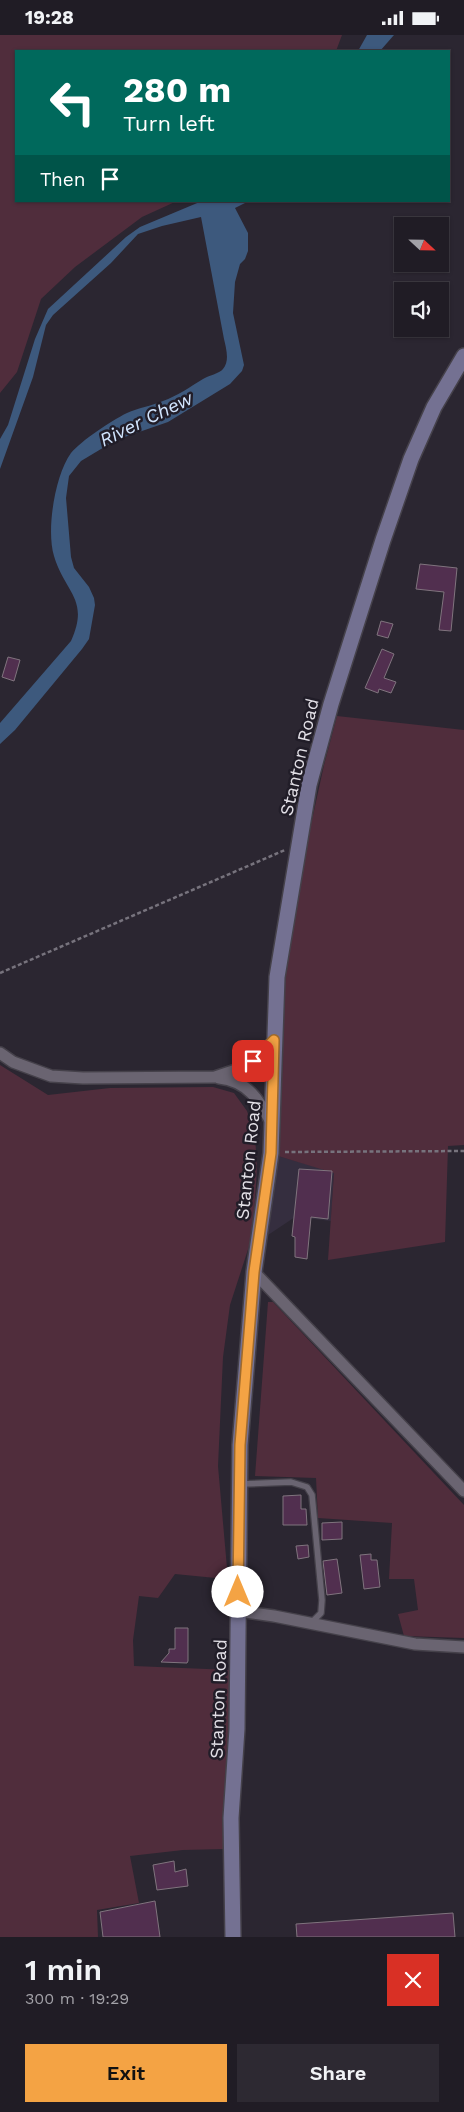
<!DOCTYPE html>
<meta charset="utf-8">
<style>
:root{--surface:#201c25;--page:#2d2932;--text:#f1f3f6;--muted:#a2a1a7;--line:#3d3a42;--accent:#f4a344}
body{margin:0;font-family:"Work Sans",sans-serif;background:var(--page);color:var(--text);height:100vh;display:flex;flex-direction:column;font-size:19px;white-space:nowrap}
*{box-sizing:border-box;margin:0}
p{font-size:16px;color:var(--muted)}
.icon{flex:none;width:28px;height:28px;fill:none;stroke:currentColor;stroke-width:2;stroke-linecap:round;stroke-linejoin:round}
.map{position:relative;height:1902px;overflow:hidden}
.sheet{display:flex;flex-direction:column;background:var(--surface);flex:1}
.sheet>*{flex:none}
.hud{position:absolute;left:15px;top:15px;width:435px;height:152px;border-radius:0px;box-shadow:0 1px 4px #0004,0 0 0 1px var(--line);background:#00695c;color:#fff;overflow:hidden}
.needle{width:32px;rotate:112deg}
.fabs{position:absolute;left:394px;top:182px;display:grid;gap:10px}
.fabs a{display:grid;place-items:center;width:55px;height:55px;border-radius:0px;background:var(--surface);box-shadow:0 1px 4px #0004,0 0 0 1px var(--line);font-size:25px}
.pin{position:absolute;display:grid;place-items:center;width:42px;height:42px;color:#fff;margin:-21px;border-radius:10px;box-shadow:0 2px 8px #0006}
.me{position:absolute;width:55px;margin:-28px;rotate:0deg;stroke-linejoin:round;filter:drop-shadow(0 0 4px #0008)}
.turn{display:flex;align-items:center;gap:18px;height:105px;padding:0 25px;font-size:22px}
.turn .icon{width:65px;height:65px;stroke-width:2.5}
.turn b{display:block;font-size:35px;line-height:42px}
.then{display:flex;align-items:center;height:48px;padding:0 25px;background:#0003;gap:10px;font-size:19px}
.round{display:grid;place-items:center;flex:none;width:52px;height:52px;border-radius:0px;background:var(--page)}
.summary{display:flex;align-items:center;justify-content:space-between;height:85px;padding:0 25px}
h1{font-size:30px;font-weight:600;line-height:38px}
.cta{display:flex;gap:10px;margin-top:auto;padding:10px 25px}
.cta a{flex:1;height:58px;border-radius:0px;background:var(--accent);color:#111;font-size:20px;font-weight:600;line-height:58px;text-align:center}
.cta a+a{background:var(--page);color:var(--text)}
.status{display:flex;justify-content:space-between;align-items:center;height:35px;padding:0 25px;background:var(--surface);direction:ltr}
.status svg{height:14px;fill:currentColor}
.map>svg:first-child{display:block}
.built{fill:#352e3f}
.green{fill:#502d3c}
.water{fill:#3d597d}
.building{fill:#512f4f;stroke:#80747e}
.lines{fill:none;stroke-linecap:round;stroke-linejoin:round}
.service-casing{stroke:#45414a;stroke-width:8}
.minor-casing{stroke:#45414a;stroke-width:14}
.secondary-casing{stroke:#45414a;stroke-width:18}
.path{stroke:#77737d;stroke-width:2.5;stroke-dasharray:4 2.5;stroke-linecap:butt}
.service{stroke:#6a6471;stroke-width:5.5}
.minor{stroke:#6a6471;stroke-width:11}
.secondary{stroke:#747192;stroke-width:15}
.route-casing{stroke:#9f6a2c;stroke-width:12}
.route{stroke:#f4a344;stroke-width:9}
.labels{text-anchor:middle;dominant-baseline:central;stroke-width:5;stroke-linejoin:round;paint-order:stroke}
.street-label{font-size:18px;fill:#e2dfe6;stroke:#211d28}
.water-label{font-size:19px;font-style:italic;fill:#d2e5fe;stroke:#211d28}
</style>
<div class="status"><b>19:28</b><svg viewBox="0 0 49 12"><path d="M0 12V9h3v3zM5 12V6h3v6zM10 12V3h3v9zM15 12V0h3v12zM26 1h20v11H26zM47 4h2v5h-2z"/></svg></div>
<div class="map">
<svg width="464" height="1902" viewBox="0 0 464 1902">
<rect width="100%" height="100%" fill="#2b2631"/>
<path class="built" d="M278,1121L334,1137L331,1186L295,1182L268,1200Z"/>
<path class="green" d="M0,0H342L336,16H16V166H177L142,182L75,232L41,264L17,337L0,358Z
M337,681L464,695V1110L448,1111L445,1207L328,1225L334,1138L278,1121L282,970L289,890L324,730Z
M0,1030L48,1060L110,1053L213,1052L234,1058L247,1076L255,1100L257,1133L253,1199L230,1270L223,1322L218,1431L227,1533L226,1544L175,1539L158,1563L139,1561L133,1605L134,1631L231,1635V1724L224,1814L183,1815L130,1821L139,1868L97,1875L98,1902H0Z
M268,1267H273L464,1470V1603L404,1601L398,1579L418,1575L414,1544H389L392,1488L318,1483L316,1443L255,1441Z"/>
<path class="water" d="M367,0H394L380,16H358Z
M202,166H249L235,173L248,198V216L245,224L240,229L235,247L233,278L244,330L242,336L230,349L168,387L116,405L81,426L69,441L66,463L71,522L74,533L89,552L94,563L95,570L89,604L82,614L15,695L0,709V688L71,606C90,564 65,558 54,521C46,495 55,440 71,418C82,405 111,386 127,378C138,373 151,371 163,366C177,361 190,352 203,344C209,340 219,339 223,334C230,326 226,313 224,304L201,182L162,191L138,199L111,228L53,280L46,290L33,342L0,434V404L8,390L35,304L48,274L126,202L140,192Z"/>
<path class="building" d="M420,529L457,533L451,596L439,595L444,557L416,554Z
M381,586L393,589L388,603L377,600Z
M382,614L394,619L384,643L396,647L391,658L379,654L378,658L365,653Z
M8,622L20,625L14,646L2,642Z
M299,1134L332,1136L328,1184L311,1182L307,1224L295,1222V1202L292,1201Z
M301,1460V1474H306L307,1490H283V1461Z
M342,1487V1504L322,1505V1488Z
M308,1510L309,1522L298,1524L296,1511Z
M371,1519V1525H377L380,1552L364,1554L360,1520Z
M337,1524L342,1558L327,1560L323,1526Z
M175,1593H188V1626L187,1628L161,1627L169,1618V1614H175Z
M174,1826L175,1837L186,1834L188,1851L157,1855L153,1830Z
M155,1866L160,1902H103L100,1877Z
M453,1878L455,1902H297L296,1889Z"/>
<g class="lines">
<g class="service-casing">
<path id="service" d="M241,1449L291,1447L307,1452L312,1460L322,1565L321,1578L311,1588"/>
</g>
<g class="minor-casing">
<path id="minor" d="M0,1018L13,1027L51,1041L83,1043L215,1042L245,1032L261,1020L274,1005
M219,1043C248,1046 259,1065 272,1089
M254,1237L464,1456
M238,1576L274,1581L415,1609L464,1612"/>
</g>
<g class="secondary-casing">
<path id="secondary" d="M233,1902L231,1783L237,1694L240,1410L254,1237L271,1118L277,942L309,750L331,669L383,505L411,424L434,372L464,321"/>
</g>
<path class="path" d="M0,938L285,815
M285,1117L464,1116"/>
<use href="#service" class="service"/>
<use href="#minor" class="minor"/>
<use href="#secondary" class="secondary"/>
</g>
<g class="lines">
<g class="route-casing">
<path id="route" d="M238,1557L240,1410L254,1237L271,1118L274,1005L253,1026"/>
</g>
<use href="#route" class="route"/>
</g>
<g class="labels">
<g class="street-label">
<text transform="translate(299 722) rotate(-77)">Stanton Road</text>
<text transform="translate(248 1125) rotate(-84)">Stanton Road</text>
<text transform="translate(218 1664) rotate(-88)">Stanton Road</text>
</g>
<g class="water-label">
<text transform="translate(146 384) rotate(-26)">River Chew</text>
</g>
</g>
</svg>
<div class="fabs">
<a><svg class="needle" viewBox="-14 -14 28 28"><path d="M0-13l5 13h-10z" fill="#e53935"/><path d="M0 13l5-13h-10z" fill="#a2a1a7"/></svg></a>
<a><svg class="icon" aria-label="sound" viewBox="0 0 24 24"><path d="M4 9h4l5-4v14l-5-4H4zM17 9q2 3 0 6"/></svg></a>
</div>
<div class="pin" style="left:253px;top:1026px;background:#d93025"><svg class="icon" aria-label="arrive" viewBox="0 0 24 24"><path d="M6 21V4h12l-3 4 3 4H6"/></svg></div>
<svg class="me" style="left:238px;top:1557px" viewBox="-20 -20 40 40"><circle r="19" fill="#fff"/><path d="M0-13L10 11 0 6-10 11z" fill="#f4a344"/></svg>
<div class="hud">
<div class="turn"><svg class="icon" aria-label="left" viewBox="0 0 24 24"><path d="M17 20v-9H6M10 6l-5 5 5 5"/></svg><div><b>280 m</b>Turn left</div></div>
<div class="then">Then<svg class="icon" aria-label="arrive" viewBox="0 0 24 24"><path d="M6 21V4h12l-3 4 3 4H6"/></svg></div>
</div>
</div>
<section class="sheet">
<div class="summary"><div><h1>1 min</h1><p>300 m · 19:29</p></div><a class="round" style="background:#d93025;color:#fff"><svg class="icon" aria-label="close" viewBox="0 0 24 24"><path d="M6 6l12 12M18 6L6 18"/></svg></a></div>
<div class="cta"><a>Exit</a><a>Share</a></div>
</section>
